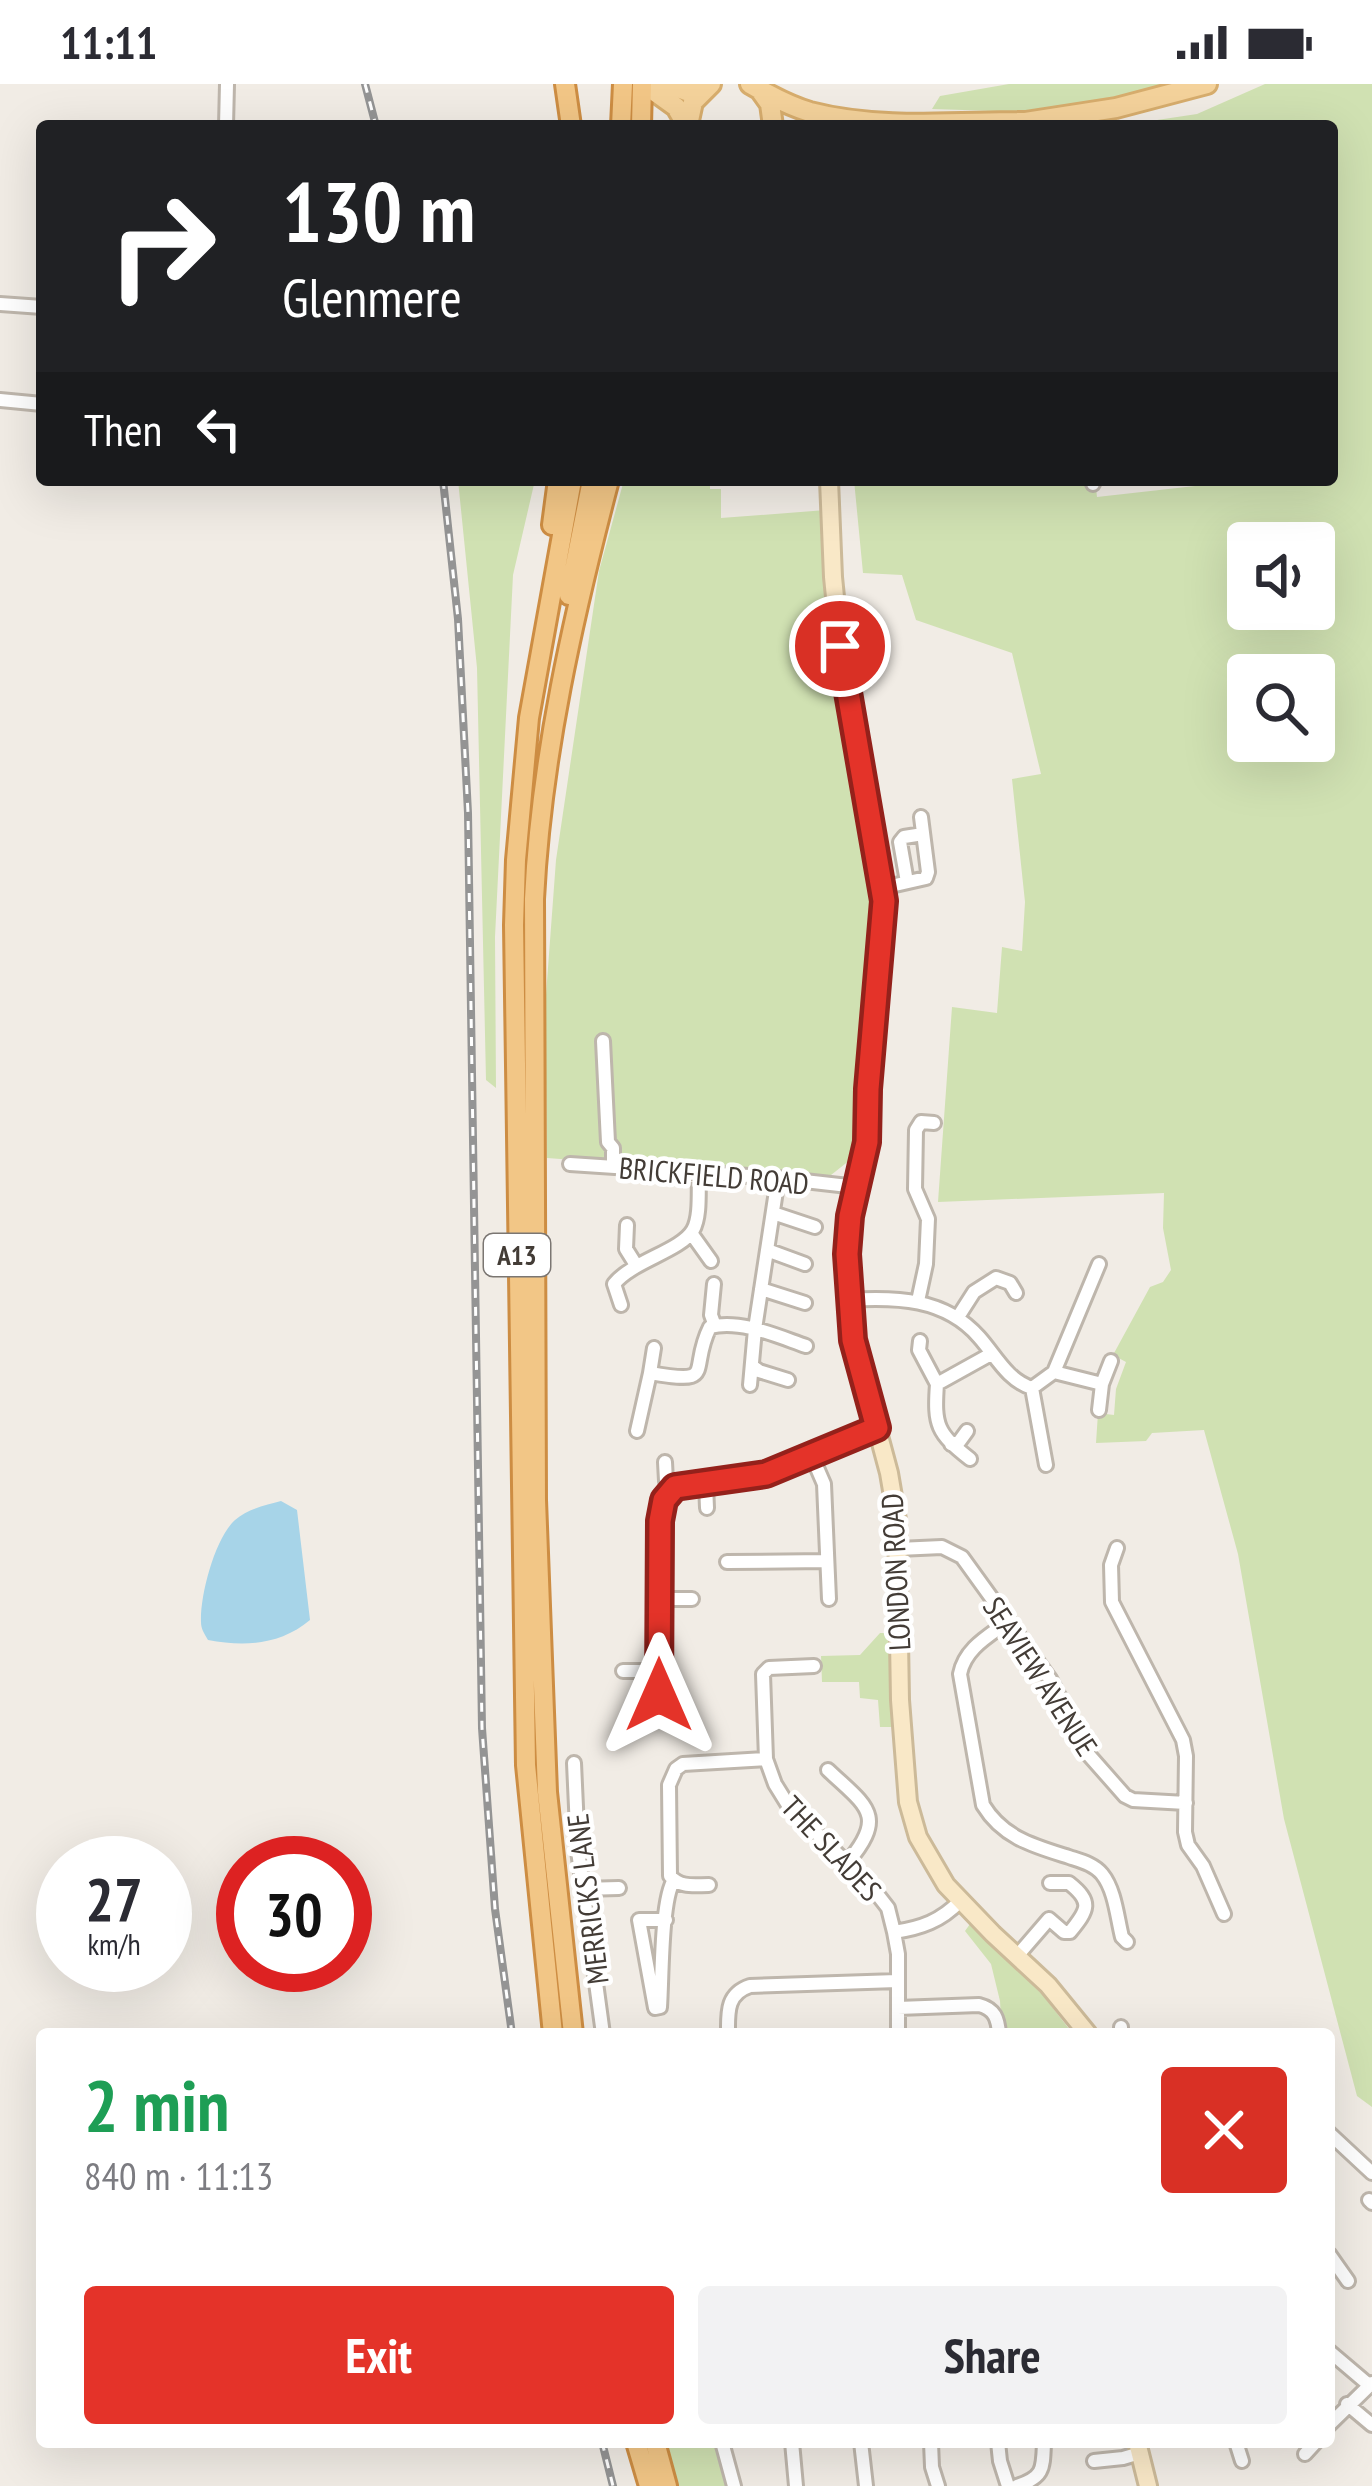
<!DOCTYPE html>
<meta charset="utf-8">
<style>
:root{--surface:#fff;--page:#f2f2f3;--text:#2b2b33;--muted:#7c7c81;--accent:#e43329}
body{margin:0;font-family:"PT Sans Narrow",sans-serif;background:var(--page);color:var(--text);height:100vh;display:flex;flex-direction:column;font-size:45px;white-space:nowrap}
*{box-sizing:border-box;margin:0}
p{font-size:39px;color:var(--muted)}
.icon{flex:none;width:66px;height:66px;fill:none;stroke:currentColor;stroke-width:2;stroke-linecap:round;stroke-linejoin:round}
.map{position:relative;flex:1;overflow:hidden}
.panel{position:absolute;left:36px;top:1944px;width:1299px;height:420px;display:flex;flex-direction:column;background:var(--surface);border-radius:12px;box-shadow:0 12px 48px #0002}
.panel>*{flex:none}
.hud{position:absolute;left:36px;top:36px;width:1302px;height:366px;border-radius:12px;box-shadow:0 12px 48px #0002;background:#202124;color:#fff;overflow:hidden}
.controls{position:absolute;left:1227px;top:438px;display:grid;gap:24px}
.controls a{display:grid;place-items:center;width:108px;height:108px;border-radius:12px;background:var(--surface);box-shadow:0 12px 48px #0002;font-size:60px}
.speed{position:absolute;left:36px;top:1752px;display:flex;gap:24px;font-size:60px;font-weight:700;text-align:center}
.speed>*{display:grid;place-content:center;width:156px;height:156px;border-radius:50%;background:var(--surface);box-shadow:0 12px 48px #0002;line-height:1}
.speed small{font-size:30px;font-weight:400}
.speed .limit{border:18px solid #d22;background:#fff;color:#111}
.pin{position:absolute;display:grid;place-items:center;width:102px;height:102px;color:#fff;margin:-51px;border:6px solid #fff;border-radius:50%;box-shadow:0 3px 12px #0007}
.me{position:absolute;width:132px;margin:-66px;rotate:0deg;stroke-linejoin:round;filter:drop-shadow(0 0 9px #0008)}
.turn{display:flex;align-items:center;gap:42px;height:252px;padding:0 48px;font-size:54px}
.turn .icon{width:156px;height:156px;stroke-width:2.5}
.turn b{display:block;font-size:84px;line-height:102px}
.then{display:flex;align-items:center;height:114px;padding:0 48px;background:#0003;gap:24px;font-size:45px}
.round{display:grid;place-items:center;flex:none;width:126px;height:126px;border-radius:12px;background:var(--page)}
.summary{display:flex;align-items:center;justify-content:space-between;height:204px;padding:0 48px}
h1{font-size:72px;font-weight:700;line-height:90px;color:#1e9e55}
.primary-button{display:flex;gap:24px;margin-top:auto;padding:24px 48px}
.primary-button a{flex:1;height:138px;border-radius:12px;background:var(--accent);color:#fff;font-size:48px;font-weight:700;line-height:138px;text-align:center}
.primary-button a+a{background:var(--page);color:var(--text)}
.status{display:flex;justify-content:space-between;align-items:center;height:84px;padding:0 60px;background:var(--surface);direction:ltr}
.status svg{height:33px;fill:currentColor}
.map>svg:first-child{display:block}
.green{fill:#d0e1b2;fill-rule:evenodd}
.water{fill:#a7d4e8}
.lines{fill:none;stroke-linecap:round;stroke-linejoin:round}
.minor-casing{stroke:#beb6ac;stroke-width:18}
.secondary-casing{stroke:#ccba99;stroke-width:22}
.primary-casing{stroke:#d7ad6d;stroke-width:24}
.trunk-casing{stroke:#cd8d43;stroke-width:24}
.minor{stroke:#fff;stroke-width:12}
.secondary{stroke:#f9e8c7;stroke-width:16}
.primary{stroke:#f4d29b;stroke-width:18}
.trunk{stroke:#f2c686;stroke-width:18}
.rail-casing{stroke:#949494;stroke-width:8}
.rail{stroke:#fff;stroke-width:3;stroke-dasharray:9;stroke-linecap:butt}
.route-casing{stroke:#94211b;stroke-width:30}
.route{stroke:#e43329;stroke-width:21}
.labels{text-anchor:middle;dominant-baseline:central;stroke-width:9;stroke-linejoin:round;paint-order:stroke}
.shield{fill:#fff;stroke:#7b7672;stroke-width:3}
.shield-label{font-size:27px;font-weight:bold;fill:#433c36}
.street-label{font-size:30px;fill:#433c36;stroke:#fff}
</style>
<div class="status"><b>11:11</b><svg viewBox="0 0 49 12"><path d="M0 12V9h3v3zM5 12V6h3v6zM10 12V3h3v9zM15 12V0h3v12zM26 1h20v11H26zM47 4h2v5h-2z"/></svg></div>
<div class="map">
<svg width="1372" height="2402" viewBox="0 0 1372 2402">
<rect width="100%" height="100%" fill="#f1ece5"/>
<path class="green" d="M1009,0H1163L1124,12L1025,28L932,25L940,12Z
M1265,0H1372V2023L1357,2012L1284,1735L1238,1470L1204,1346L1152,1349L1146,1357L1096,1359L1098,1329L1114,1331L1116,1305L1126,1278L1113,1271L1150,1203L1163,1198L1171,1186L1163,1144L1164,1109L938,1118L952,923L997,929L1002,863L1022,867L1025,818L1012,695L1041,690L1012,569L916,536L902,491L863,489L854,396H1095L1097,413L1204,401V396H1332V42H1117L1197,30ZM1248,459H1314V525H1248ZM1248,591H1314V657H1248Z
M458,396H535L513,491L495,853L496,1004L486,996L477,584Z
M624,396H710V405H721V434L826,426L823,468L873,799L855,1072L826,1095L547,1074L545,924L556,776L599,487Z
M880,1549H894V1643H880L878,1616L860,1614L859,1598H822L821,1572L860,1571Z
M970,1840L1042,1910L1073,1950H1002L1000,1917L991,1880L965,1847Z
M664,2358H716L728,2402H676Z"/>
<path class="water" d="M281,1417L297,1426L310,1536C280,1561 245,1563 208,1556C204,1549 201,1545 201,1538C200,1511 215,1454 235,1436C247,1425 266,1421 281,1417Z"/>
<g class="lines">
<g class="minor-casing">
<path id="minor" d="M226,42L227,0
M0,220L42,223
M0,316L42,320
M1093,396V400
M907,798L900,758L904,753L923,750
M882,804L926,794L928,788L921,733
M603,957L608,1058L613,1064V1082
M570,1080L778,1094L857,1103
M773,1129L815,1143
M627,1141L626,1165L636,1181
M691,1149L711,1177
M767,1166L805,1180
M714,1200L711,1231L715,1242
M761,1205L805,1219
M848,1216C896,1213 945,1214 979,1253C996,1272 1007,1296 1032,1304L1046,1381
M918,1217L926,1180L928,1135L915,1105L916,1046L921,1038L934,1039
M621,1221L614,1200C632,1177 681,1167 693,1146C701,1132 698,1105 699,1088
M958,1233L974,1208L996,1194L1010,1199L1016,1209
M920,1257L919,1266L937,1300
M654,1264L650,1289C718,1301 688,1287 710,1243C740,1235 777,1252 806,1262
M752,1282L759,1287L788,1296
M1054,1288L1102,1300
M750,1301L755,1245L778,1094
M1032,1304L1054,1288L1099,1180
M1099,1326L1102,1300L1111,1277
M637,1347L650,1289
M951,1360L959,1358L967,1347
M811,1370L824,1400L829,1515
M970,1375C937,1349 934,1342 937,1300L991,1270
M665,1378L666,1397L672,1408
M706,1400L707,1424
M1117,1464L1111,1481L1112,1518L1183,1656L1186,1672L1185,1748L1188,1761L1203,1782L1224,1830
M898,1465L942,1463L962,1473L1050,1595L1061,1616L1073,1653L1125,1712L1133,1716L1186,1719
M727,1478L827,1477
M659,1515H692
M1009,1537C989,1552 965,1564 960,1590L983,1721C1003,1754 1034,1762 1069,1773C1081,1777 1094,1780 1102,1790C1115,1806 1117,1833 1122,1853L1127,1858
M814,1582L769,1584L763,1590L766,1675L775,1700L788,1721L874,1806L888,1824L894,1848
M623,1587H659
M659,1611L660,1437L665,1416L675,1403L766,1390L877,1344
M574,1679L578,1767L603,1950
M828,1686C866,1722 888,1731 847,1779
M709,1801C694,1801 681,1804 670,1792L669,1701L676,1685L683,1680L766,1675
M582,1805L619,1804
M666,1836H639L655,1924L660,1923C662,1896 661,1815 674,1796
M1017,1872L1049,1835L1064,1848H1070C1088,1826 1093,1818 1069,1799H1050
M898,1924L979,1921C995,1925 998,1935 999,1950
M728,1950C728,1929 726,1910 750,1902L897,1897
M898,1950V1870L894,1848C921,1844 941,1837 960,1817
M1121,1950V1943
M1329,2049L1372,2089
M1369,2116L1372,2119
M1329,2170L1348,2197
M1329,2267L1369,2301
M1347,2320L1372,2341
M1329,2341L1372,2299
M722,2358L734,2402
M792,2358L796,2402
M861,2358L866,2402
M931,2358L932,2383L938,2402
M998,2358L1000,2377L1008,2402
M1236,2358L1242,2377
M1305,2370L1316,2358
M1094,2377L1123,2374L1140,2369
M1017,2402C1044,2393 1043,2385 1044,2358"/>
</g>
<g class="secondary-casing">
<path id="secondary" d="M829,396L833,493L840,563L884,817L868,1005L867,1058L850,1132L847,1170L848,1216L853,1255L889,1389L897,1436L900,1616L908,1718L918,1753L946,1801L993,1850L1048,1901L1088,1950
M1137,2358L1148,2402"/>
</g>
<g class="primary-casing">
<path id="primary" d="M644,0L676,23L687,42
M668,0L689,8L703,5
M750,0C769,11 789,22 810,28C879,46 957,38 1027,38
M760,6L770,20L773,42
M1019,39L1116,24L1207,0
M688,41L693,18L711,0"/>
</g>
<g class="trunk-casing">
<path id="trunk" d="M565,0L571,42
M621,42L623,0
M641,42L642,0
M552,441L558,396
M569,511L592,396
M553,1950L526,1681L514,841L516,776L529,634L572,396
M573,1950L547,1708L536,1416L534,815C541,673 573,533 609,396
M636,2358L649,2402
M655,2358L667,2402"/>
</g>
<use href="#minor" class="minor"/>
<use href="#secondary" class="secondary"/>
<use href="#primary" class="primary"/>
<use href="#trunk" class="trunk"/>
<g class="rail-casing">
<path id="rail" d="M365,0L376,42
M443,396L458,535L468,729L482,1644L495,1825L512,1950
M602,2358L613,2402"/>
</g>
<use href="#rail" class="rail"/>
</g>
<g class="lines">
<g class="route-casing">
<path id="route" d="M659,1611L660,1437L664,1416L675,1403L766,1390L877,1344L853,1256L847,1170L850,1132L867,1058L868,1005L884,817L840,562"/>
</g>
<use href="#route" class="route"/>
</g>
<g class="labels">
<rect class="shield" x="484" y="1150" width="66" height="42" rx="9"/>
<g class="shield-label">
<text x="517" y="1171">A13</text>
</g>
<g class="street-label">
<text transform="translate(714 1091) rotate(5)">BRICKFIELD ROAD</text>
<text transform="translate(895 1488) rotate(-93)">LONDON ROAD</text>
<text transform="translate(1041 1592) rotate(57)">SEAVIEW AVENUE</text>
<text transform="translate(832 1764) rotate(47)">THE SLADES</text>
<text transform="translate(587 1815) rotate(-97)">MERRICKS LANE</text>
</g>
</g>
</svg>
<div class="controls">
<a><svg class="icon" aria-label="sound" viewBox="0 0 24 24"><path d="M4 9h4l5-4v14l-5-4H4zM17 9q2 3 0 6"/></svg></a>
<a><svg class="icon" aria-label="search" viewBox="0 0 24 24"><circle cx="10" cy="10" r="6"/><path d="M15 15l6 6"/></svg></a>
</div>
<div class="speed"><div>27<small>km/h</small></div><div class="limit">30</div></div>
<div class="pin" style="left:840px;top:562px;background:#d93025"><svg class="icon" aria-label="arrive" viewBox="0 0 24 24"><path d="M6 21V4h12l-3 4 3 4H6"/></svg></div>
<svg class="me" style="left:659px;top:1611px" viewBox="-20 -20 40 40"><path d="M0-17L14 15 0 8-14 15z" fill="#e43329" stroke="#fff" stroke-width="4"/></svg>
<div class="hud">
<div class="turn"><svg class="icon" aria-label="right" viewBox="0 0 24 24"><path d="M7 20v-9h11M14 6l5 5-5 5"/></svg><div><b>130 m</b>Glenmere</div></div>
<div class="then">Then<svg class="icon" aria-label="left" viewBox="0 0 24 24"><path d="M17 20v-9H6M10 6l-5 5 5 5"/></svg></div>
</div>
<section class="panel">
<div class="summary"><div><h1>2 min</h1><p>840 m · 11:13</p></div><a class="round" style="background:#d93025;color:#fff"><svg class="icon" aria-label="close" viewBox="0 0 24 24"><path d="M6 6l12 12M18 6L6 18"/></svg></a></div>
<div class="primary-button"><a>Exit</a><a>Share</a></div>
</section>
</div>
